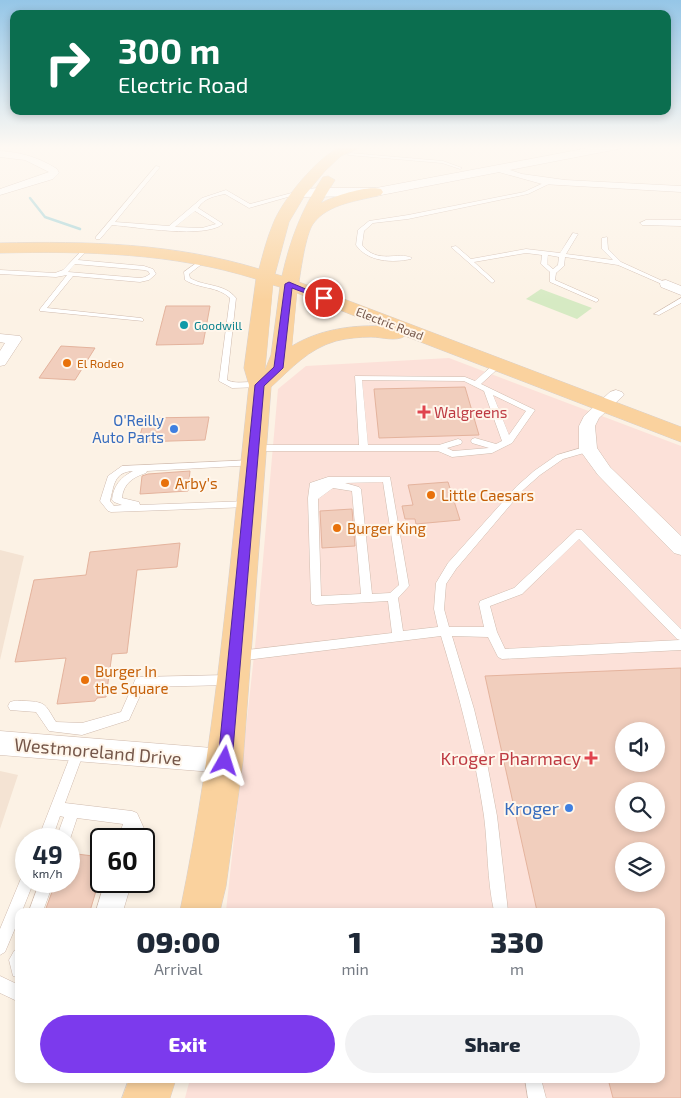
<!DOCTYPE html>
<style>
:root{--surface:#fff;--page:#f2f2f3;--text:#1f2937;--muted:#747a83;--accent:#7c3aed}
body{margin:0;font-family:"Exo 2",sans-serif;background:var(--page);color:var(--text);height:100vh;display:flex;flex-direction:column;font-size:19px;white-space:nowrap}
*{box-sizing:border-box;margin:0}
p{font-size:16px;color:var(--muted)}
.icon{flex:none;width:28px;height:28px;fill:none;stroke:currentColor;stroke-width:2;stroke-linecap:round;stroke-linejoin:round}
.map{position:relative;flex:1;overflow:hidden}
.panel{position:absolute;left:15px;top:908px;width:650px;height:175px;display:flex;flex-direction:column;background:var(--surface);border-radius:10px;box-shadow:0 2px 8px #0003}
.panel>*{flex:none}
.top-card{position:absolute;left:10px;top:10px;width:661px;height:105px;border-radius:10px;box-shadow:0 2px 8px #0003;background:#0b6e4f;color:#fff;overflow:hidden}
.buttons{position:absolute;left:615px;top:722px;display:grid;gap:10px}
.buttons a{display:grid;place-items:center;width:50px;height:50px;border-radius:50%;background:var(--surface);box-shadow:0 2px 8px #0003;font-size:25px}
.speed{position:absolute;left:15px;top:828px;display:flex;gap:10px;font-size:25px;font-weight:700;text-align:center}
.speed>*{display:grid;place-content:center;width:65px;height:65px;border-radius:50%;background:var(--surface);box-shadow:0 2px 8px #0003;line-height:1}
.speed small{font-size:12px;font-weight:400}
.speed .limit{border:2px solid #111;border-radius:8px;background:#fff;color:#111}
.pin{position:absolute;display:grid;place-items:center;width:42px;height:42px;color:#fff;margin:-21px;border:2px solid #fff;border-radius:50%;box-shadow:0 1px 5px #0007}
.me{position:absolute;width:55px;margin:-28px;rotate:6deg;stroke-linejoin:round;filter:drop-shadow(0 0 4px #0008)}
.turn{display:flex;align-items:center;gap:18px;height:105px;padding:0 25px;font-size:22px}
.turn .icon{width:65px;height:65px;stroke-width:2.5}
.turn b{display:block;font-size:35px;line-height:42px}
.eta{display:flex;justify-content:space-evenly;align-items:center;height:85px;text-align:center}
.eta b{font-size:30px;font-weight:800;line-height:35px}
.button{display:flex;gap:10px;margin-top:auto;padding:10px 25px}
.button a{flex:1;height:58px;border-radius:30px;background:var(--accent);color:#fff;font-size:20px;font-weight:800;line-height:58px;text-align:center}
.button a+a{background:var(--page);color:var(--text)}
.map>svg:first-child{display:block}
.residential{fill:#f4e3d3}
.commercial{fill:#fce1d9;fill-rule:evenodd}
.green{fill:#d6eac3}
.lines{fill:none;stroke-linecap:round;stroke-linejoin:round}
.stream{stroke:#a0d2d7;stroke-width:2.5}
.building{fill:#f1cebd;stroke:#e4b39d;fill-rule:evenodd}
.service-casing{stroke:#d0bbae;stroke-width:1}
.minor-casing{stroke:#d0bbae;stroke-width:1}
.tertiary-casing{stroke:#d0bbae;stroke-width:1}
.primary-casing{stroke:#d8d0cc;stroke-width:1}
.service{fill:#fff;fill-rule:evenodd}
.minor{fill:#fff;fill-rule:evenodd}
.tertiary{fill:#fff;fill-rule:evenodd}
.primary{fill:#fad29e;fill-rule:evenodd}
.route{fill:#7c3aed;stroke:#51269a}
.culture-dot{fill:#0f9aa8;stroke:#fff6eb;stroke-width:2}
.food-dot{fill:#e8710a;stroke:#fff6eb;stroke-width:2}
.health-dot{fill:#e0444e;stroke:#fff6eb;stroke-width:2}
.shop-dot{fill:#3f7fe0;stroke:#fff6eb;stroke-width:2}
.labels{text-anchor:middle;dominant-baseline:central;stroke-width:4;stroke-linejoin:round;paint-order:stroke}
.far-street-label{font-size:12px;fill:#75574a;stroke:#fff6eb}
.far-culture-label{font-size:12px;fill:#0d838f;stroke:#fff6eb;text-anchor:start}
.far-food-label{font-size:12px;fill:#c56008;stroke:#fff6eb;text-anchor:start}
.health-label{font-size:15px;fill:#be3a42;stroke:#fff6eb;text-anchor:start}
.shop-label{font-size:15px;fill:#366cbe;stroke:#fff6eb;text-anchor:end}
.food-label{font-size:15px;fill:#c56008;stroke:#fff6eb;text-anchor:start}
.near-street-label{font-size:18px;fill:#75574a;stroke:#fff6eb}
.near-health-label{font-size:18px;fill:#be3a42;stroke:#fff6eb;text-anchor:end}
.near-shop-label{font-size:18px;fill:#366cbe;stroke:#fff6eb;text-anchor:end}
</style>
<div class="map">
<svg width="681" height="1098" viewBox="0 0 681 1098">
<rect width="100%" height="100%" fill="#fcf2e5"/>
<path class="residential" d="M0,550L24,556L0,660Z
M0,771L18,775L0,829Z"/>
<path class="commercial" d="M449,358L681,446V1098H185L190,1079H661V911H226L257,628L278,389L306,366ZM624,731H656V764H624ZM624,791H656V824H624ZM624,851H656V884H624Z"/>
<path class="green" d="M541,289L592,308L577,319L526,299Z"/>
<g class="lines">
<path class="stream" d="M30,198L45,217L80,229"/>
</g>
<path class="building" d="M166,306H210L203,344L156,345Z
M61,346L95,348L75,380L39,378Z
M465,387L479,435L379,438L374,389Z
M209,417L205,440L138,442L145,418Z
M190,471L188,491L140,494L142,476L148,474Z
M448,482L460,520L416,524L415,519H405L402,506L413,505L408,485Z
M352,509L355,546L322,548L320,511Z
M180,543L177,567L137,570L127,653L112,654L106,697L97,698L95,701L57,704L66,658L15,662L34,580L86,575L90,552Z
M681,668V1098H613L608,1079H661V911H537L485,676ZM624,731H656V764H624ZM624,791H656V824H624ZM624,851H656V884H624Z
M69,853L101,857V874L90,911H45L56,881H69Z"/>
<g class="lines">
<g class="service-casing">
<path id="service" d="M350,153L443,161L462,168L460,169L442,163L348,155Z
M156,166L160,167L115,222L169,226L202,198L226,190L250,204L299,191L302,193L249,208L225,194C215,196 204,198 198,208L223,224C204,239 138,227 112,225L100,239H96V237ZM195,211L216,224L202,228L175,227Z
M548,181L553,182L528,194L408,219L373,223L364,231L362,245C378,265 398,251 412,258L411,259C392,263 368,262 356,245L358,230L369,221L408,215L524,192Z
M573,233L578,234L566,254L613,260L602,249V238L607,237L608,249L621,262L669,284L664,285L618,265L565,257L564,266L556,273L555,280L598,299V301L596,302L550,282V272L541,264L542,255L526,253L474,262L494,280L495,281L492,283L451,247L456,246L471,259L526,249L560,253ZM548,255L559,257L558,265L553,269L547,264Z
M87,245L90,247L78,260L144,266L153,269L156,274L149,280L140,282L73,276L47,308L141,318L143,319V321L40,311V309L67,275L56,277L0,274V270L55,273L63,270ZM75,264L144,270L148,271L150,274L145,277L140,278L68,272Z
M202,259L207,260L189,274L190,278C205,287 224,283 236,298L227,380C238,386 254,378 264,385L263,387L232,388L219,381L230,298C218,286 199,289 185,280L184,272Z
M681,298V303L659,315L654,314Z
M495,363H498L502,365L481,384L535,410L512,443L492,453L452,457L438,451H254L250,448L254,445H359L355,376L465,377L475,381ZM362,380L464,381L484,391L502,441L496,444L475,438L472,439L471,441L472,443L489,448L453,451L447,448L461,444L462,442L461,440L458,439L439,445H368ZM493,395L526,411L509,435Z
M588,446L592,449L591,451L563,459L540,475L523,490L456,569L446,584L444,609L449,627H484L479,604L480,601L514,588L576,530H582L681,629V650L502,659L498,657L488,637L452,636L474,709L487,763L497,816L508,911H494C487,880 488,847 484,816C475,755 459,695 441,636L238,661L234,659L232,656L234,653L238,651L392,633L388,601L316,605L312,604L311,601L308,498L310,483L328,477H390L409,586L398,598L403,631L438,627L434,609L436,583L448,563L517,486L534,471L557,455ZM383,482L399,585L390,593L372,594L361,489L359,487L345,483ZM333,488L352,491L361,594L321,596L318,499ZM579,539L677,639L680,640L505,649L497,632L490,606L522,594Z
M253,460L257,463L256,465L147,471L146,473C133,477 123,484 122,498L139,502L140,505L249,501L254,504L249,507L111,512L108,511L100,501L108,476L122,466ZM133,471C121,477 113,486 112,500L114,502L122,505L114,506L110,501C114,485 114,472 133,471Z
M229,675L233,676L235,680L233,684L229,685L144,687L129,720L82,735L49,731L36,712L10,710L8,706L10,702C15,700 20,701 26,701C47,702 45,705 56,722L82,723L121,712L136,678L140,677Z
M79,743L83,745L85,749L65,803L132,811L137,813L146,833L144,839H118L123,824L77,818L69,842V839H56L64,817L60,816L52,839H38L73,749L75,745Z
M26,874V881H34L22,911H19V919L5,952L0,955V929L22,876Z
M40,881H54L43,911H29Z
M105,881H132L123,911H96Z
M19,948V978L13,976L9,960L14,951Z
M0,976L19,985V1002L0,993Z
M525,1079H541L546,1098H528Z"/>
</g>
<g class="minor-casing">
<path id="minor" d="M0,151C21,152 40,158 57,169L59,173L53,179L0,195V189L49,172L25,160L0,157Z
M498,166L522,174L565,180L681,186V192L542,184L495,171V167Z
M646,220H681V226L642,225L640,223Z
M666,280L681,286V295L661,287L660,284L661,281Z
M0,334L20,336L22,339L5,365L0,366V351L5,343L0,342Z
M616,390L622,392L624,395L599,418L595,426L597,448L610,467L681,536V555L674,553L598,475L579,449V426L584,416L610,392Z
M0,731L225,749L234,752L238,761L234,770L225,773L0,755Z"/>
</g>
<g class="tertiary-casing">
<path id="tertiary" d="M599,146H624L618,149L376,196L299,197L292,193L294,190L318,188H376Z"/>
</g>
<g class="primary-casing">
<path id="primary" d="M342,146H359L357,149L341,156L325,171L305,195L289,222L275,274L282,276C290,240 302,208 323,177L328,176L335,180L321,203C334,196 367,185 381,189L383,192L381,195C359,201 328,203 313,224C306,234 301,268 299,282L681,427V442L405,336C396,342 382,337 371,337C360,337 348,338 336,341C308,349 292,368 271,387L243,761L226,886L220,911H180C216,738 230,561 249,385L244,368L256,279C173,253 87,251 0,253V243C88,241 174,243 259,269C263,254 267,238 273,224C282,200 318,156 342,146ZM273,285L280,287L271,355L265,370ZM297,293L380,326C350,325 318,330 292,346Z
M129,1079H176L170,1098H122Z"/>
</g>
<use href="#service" class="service"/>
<use href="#minor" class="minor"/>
<use href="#tertiary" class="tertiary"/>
<use href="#primary" class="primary"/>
</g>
<linearGradient id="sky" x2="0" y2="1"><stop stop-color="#95c6e7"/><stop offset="0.49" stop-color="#fef9f3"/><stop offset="1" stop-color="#fef9f3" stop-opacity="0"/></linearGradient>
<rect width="681" height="300" fill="url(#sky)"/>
<path class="route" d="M289,282L327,298L321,299L292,288L283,368L264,386L232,761L230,766L225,768L220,766L218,761L255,385L274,367L285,284Z"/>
<circle class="culture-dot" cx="184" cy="325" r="5"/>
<g class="food-dot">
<circle cx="67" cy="363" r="5"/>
<circle cx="165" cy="483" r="5"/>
<circle cx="431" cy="495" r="5"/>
<circle cx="337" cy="528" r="5"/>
<circle cx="85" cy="680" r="5"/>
</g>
<g class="health-dot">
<path d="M421.5 404.5h5v5h5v5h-5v5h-5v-5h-5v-5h5z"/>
<path d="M588.5 750.5h5v5h5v5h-5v5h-5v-5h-5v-5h5z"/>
</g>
<g class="shop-dot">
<circle cx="174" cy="429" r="5"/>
<circle cx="569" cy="808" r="5"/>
</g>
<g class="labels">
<g class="far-street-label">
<text transform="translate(390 323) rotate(21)">Electric Road</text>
</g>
<g class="far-culture-label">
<text x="194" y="325">Goodwill</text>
</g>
<g class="far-food-label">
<text x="77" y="363">El Rodeo</text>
</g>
<g class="health-label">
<text x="434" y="412">Walgreens</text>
</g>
<g class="shop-label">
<text x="164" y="420">O'Reilly<tspan x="164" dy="17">Auto Parts</tspan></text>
</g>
<g class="food-label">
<text x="175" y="483">Arby's</text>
<text x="441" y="495">Little Caesars</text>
<text x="347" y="528">Burger King</text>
<text x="95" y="671">Burger In<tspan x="95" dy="17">the Square</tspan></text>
</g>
<g class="near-street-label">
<text transform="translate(98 751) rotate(5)">Westmoreland Drive</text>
</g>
<g class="near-health-label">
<text x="581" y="758">Kroger Pharmacy</text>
</g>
<g class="near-shop-label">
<text x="559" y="808">Kroger</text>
</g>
</g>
</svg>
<div class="buttons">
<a><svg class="icon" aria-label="sound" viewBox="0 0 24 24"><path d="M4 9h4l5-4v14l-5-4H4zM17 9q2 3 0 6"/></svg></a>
<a><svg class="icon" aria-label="search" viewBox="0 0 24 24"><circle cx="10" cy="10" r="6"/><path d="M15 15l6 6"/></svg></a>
<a><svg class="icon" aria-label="layers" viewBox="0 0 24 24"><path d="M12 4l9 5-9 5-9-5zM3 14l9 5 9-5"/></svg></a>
</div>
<div class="speed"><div>49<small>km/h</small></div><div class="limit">60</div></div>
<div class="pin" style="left:324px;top:298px;background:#d93025"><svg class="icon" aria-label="arrive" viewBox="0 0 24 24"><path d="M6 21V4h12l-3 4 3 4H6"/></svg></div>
<svg class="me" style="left:225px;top:761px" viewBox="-20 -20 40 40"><path d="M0-17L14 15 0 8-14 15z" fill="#7c3aed" stroke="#fff" stroke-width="4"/></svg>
<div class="top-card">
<div class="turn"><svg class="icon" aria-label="right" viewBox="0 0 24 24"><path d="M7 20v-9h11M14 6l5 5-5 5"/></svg><div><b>300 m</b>Electric Road</div></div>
</div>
<section class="panel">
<div class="eta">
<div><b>09:00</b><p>Arrival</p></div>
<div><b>1</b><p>min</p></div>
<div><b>330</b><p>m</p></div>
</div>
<div class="button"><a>Exit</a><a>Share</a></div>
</section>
</div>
